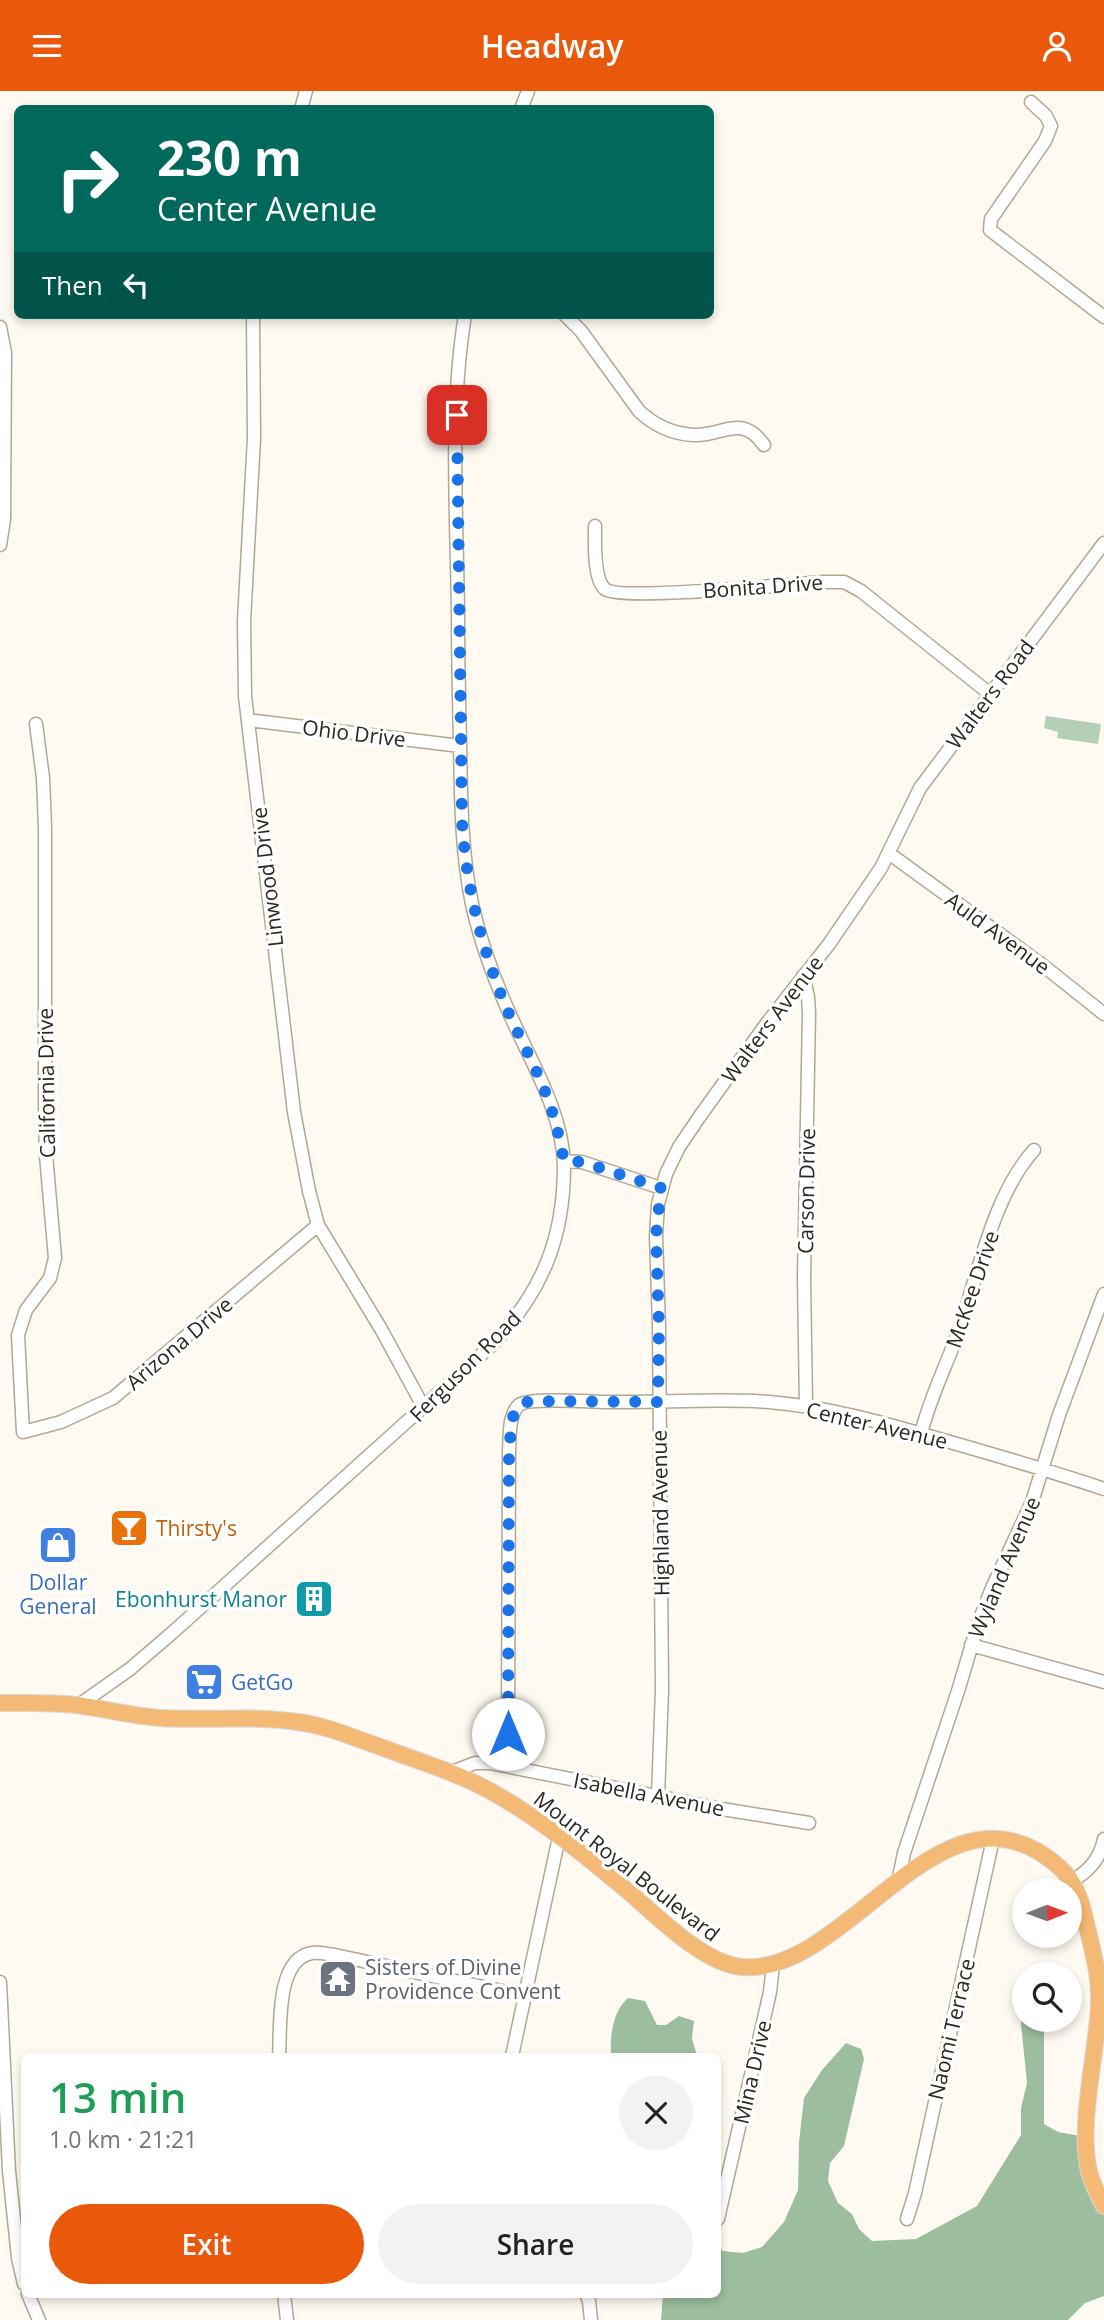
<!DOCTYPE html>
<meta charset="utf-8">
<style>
:root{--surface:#fff;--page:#f2f2f2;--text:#222;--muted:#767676;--accent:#ea580c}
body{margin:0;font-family:"Open Sans",sans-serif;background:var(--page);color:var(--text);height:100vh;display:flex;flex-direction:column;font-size:26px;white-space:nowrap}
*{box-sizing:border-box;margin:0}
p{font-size:23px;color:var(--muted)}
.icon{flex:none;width:38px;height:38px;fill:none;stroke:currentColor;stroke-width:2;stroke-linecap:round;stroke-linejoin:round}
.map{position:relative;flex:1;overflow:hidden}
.panel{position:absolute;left:21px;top:1962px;width:700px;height:245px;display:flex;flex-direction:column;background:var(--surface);border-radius:10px;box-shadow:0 4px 10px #0003}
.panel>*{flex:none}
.banner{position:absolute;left:14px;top:14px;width:700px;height:214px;border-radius:10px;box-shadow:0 4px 10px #0003;background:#00695c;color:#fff;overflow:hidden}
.needle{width:46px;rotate:89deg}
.tools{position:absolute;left:1012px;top:1787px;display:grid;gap:14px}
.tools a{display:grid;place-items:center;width:70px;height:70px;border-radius:50%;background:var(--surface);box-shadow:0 4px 10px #0003;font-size:35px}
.pin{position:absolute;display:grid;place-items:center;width:60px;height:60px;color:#fff;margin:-30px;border-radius:14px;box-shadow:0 4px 10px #0006}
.me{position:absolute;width:77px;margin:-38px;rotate:0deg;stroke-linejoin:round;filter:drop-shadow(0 0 5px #0008)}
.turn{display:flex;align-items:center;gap:24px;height:147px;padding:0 28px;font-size:32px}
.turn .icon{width:91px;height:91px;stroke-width:2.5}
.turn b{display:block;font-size:49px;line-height:60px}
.then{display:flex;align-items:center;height:66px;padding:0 28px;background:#0003;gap:14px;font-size:26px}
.round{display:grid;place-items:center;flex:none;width:74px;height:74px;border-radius:37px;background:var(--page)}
.summary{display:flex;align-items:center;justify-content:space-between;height:119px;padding:0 28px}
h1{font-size:42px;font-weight:600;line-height:52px;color:#1e9e55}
.button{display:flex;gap:14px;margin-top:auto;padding:14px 28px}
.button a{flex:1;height:80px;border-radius:42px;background:var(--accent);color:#fff;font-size:28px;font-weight:600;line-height:80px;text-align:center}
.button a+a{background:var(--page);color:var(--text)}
header{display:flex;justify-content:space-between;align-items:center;height:91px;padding:0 28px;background:var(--accent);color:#fff;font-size:32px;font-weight:600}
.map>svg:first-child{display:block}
.green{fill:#b5cfb6}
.forest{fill:#9dbe9e}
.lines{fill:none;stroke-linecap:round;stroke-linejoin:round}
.minor-casing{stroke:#b3a792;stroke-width:15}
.major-casing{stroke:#d9d8d7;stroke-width:18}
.minor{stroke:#fff;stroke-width:12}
.major{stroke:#f4b974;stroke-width:16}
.route{stroke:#1a73e8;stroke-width:12;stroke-dasharray:0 21.6}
.labels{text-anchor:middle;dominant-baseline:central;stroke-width:7;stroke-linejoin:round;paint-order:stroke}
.street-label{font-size:21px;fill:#2c281f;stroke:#fff}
.food-label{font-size:21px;fill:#c56008;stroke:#fff;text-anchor:start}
.shop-label{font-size:21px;fill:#366cbe;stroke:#fff}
.culture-label{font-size:21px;fill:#0d838f;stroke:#fff;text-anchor:end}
.worship-label{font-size:21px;fill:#5b616d;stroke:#fff;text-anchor:start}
</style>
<header><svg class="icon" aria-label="menu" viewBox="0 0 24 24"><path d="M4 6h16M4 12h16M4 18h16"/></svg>Headway<svg class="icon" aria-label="person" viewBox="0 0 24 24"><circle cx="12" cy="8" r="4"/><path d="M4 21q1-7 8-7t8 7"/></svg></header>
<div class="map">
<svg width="1104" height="2229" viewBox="0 0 1104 2229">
<rect width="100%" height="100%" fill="#fffaf1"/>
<path class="green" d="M1046,625L1101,633L1098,653L1057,647L1058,641L1044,637Z"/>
<path class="forest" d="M628,1907L645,1910L657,1934H666L679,1925L694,1930L692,1947L697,1965H611C610,1946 612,1921 628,1907Z
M1024,1918V1928L1050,1929L1044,1941V2033L1058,2041L1086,2046L1104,2115V2205L1085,2212L1068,2229H661L663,2203H718V2155L723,2160L743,2162L762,2156L784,2131L798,2099L799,2051L804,2007L822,1979L846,1952L861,1958L864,1968L844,2055L830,2072L828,2090L838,2112L852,2123L859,2138L872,2150L916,2148L977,2115L1021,2044V2017L1027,1992L1021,1933Z"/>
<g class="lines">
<g class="minor-casing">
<path id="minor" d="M1031,11L1046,25L1051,35L1045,50L991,128L990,139L1104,226
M301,18L306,0
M521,18L528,0
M253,224L254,347L244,530L245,605L294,1021L309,1100L318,1134L381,1238L424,1317
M565,224L581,240L639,320C655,335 672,343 694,344C724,345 741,322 764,354
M0,236L5,262L4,428L0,454
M595,435C595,450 593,488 605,498C619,510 793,493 823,491H844L861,500L990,603
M248,629L460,655
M36,633L43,687L45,737V1026L46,1064L55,1167L50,1187L26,1219L18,1244L23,1341L61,1331L113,1307L318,1134
M890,763L1045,876L1104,923
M803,885L808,906L809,922L804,1187L806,1315
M564,1070L582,1071L661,1097
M921,1343C930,1305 948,1272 960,1236C979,1180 994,1103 1034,1059
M971,1554L1104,1591
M79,1614L130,1578L172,1542L493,1253C542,1200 564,1148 564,1075C563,1020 529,968 508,919C493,885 480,849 472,813C461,760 461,706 460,652C459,610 458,567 458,524C457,425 449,322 465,224
M506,1675L508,1643L509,1360C510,1347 508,1324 519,1314C529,1306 593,1311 609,1311C662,1312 716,1307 769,1311C827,1316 880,1331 936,1347C992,1363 1048,1379 1104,1398
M449,1682L475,1672H490L722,1718L809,1732
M658,1705L662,1599L659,1235L656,1145L658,1113L666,1083L679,1056L700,1025L767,932L829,853L881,777L920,697L1104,452
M1072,1790C1089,1780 1100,1768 1104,1748
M898,1791L904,1762L958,1600L978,1533L992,1497L1032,1411L1059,1324L1104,1203
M0,1891L9,2080L18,2167L24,2193
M279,1965C281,1937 275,1868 312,1862C320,1861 327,1863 335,1864L525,1905
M512,1965L559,1746
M718,2128L770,1901L773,1874
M907,2128L915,2102L993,1748
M28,2203L39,2229
M284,2203L287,2229
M586,2203L589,2210L591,2229"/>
</g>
<g class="major-casing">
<path id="major" d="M0,1612C25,1612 51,1611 77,1614C105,1618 132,1625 160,1627C206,1630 253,1624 298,1631C328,1635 357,1648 386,1658C424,1672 464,1684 499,1705C541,1729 580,1760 617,1791C650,1817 699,1872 742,1876C849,1885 942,1674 1058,1775C1077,1791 1082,1813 1087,1836C1093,1861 1100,1886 1099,1912C1097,1963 1078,2032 1089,2080C1092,2092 1098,2104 1104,2115"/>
</g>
<use href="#minor" class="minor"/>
<use href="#major" class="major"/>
</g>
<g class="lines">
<path class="route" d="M457,324L462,730C466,795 481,855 506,916C518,944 533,970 544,998C554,1022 559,1045 564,1070L582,1071L661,1097L656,1145L659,1235L658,1311L530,1310L518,1315L512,1328L509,1360L508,1643"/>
</g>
<defs>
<g id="bar-square" transform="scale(2.0125)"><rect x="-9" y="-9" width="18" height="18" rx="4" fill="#e8710a" stroke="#fff"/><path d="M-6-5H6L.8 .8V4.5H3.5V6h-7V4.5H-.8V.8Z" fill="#fff"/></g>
<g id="shop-square" transform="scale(2.0125)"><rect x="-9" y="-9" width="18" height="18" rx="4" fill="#3f7fe0" stroke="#fff"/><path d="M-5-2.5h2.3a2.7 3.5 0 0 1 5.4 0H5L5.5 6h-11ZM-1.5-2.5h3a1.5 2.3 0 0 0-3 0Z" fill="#fff"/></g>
<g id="building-square" transform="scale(2.0125)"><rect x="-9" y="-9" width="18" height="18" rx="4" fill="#0f9aa8" stroke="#fff"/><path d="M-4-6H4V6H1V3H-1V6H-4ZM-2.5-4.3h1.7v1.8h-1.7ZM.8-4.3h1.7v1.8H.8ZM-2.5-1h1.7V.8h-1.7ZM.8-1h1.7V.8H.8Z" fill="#fff"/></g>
<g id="supermarket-square" transform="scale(2.0125)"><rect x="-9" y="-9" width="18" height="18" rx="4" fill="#3f7fe0" stroke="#fff"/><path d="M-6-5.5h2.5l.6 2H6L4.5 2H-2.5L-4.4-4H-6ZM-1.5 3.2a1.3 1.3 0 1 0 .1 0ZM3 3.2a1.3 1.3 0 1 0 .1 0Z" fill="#fff"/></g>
<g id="temple-square" transform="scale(2.0125)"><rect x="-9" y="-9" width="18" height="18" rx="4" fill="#6b7280" stroke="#fff"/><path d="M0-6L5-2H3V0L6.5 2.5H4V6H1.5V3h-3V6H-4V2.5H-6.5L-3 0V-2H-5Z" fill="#fff"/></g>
</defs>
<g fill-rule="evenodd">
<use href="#bar-square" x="129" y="1437"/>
<use href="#shop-square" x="58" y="1454"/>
<use href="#building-square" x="314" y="1508"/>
<use href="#supermarket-square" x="204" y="1591"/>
<use href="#temple-square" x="338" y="1888"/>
</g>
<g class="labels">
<g class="street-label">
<text transform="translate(763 495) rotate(-4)">Bonita Drive</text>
<text transform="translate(990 603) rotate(-53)">Walters Road</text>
<text transform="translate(354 642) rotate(7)">Ohio Drive</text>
<text transform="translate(267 786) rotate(-97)">Linwood Drive</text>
<text transform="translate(998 842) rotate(36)">Auld Avenue</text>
<text transform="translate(772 928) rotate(-53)">Walters Avenue</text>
<text transform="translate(46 992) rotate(-91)">California Drive</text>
<text transform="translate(806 1100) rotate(-89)">Carson Drive</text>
<text transform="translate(972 1198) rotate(-71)">McKee Drive</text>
<text transform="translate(179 1252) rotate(-40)">Arizona Drive</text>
<text transform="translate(465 1275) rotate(-45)">Ferguson Road</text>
<text transform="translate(877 1334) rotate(13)">Center Avenue</text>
<text transform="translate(660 1422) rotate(-91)">Highland Avenue</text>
<text transform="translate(1004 1476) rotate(-67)">Wyland Avenue</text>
<text transform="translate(649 1703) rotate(11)">Isabella Avenue</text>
<text transform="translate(627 1775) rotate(38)">Mount Royal Boulevard</text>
<text transform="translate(951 1938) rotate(-77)">Naomi Terrace</text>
<text transform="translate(752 1981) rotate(-77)">Mina Drive</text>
</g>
<g class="food-label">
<text x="156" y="1437">Thirsty's</text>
</g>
<g class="shop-label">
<text x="58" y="1491">Dollar<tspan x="58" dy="24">General</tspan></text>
<text x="231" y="1591" text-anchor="start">GetGo</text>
</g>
<g class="culture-label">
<text x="287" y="1508">Ebonhurst Manor</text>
</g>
<g class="worship-label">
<text x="365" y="1876">Sisters of Divine<tspan x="365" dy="24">Providence Convent</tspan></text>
</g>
</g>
</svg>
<div class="tools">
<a><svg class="needle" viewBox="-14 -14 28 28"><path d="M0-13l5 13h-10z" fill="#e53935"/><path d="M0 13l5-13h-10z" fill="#767676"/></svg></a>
<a><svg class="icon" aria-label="search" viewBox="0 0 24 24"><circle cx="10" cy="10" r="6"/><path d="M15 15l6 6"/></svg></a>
</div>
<div class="pin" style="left:457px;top:324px;background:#d93025"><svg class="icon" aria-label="arrive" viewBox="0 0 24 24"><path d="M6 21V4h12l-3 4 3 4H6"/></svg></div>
<svg class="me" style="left:508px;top:1643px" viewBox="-20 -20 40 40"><circle r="19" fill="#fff"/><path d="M0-13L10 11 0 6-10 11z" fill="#1a73e8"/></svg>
<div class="banner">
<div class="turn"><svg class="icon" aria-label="right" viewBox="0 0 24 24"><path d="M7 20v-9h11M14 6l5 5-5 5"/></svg><div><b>230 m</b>Center Avenue</div></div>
<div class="then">Then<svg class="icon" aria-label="left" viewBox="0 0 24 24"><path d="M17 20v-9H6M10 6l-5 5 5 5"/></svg></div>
</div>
<section class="panel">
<div class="summary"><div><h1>13 min</h1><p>1.0 km · 21:21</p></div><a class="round"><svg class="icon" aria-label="close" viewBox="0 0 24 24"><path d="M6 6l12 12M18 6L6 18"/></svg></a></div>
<div class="button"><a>Exit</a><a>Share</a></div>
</section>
</div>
